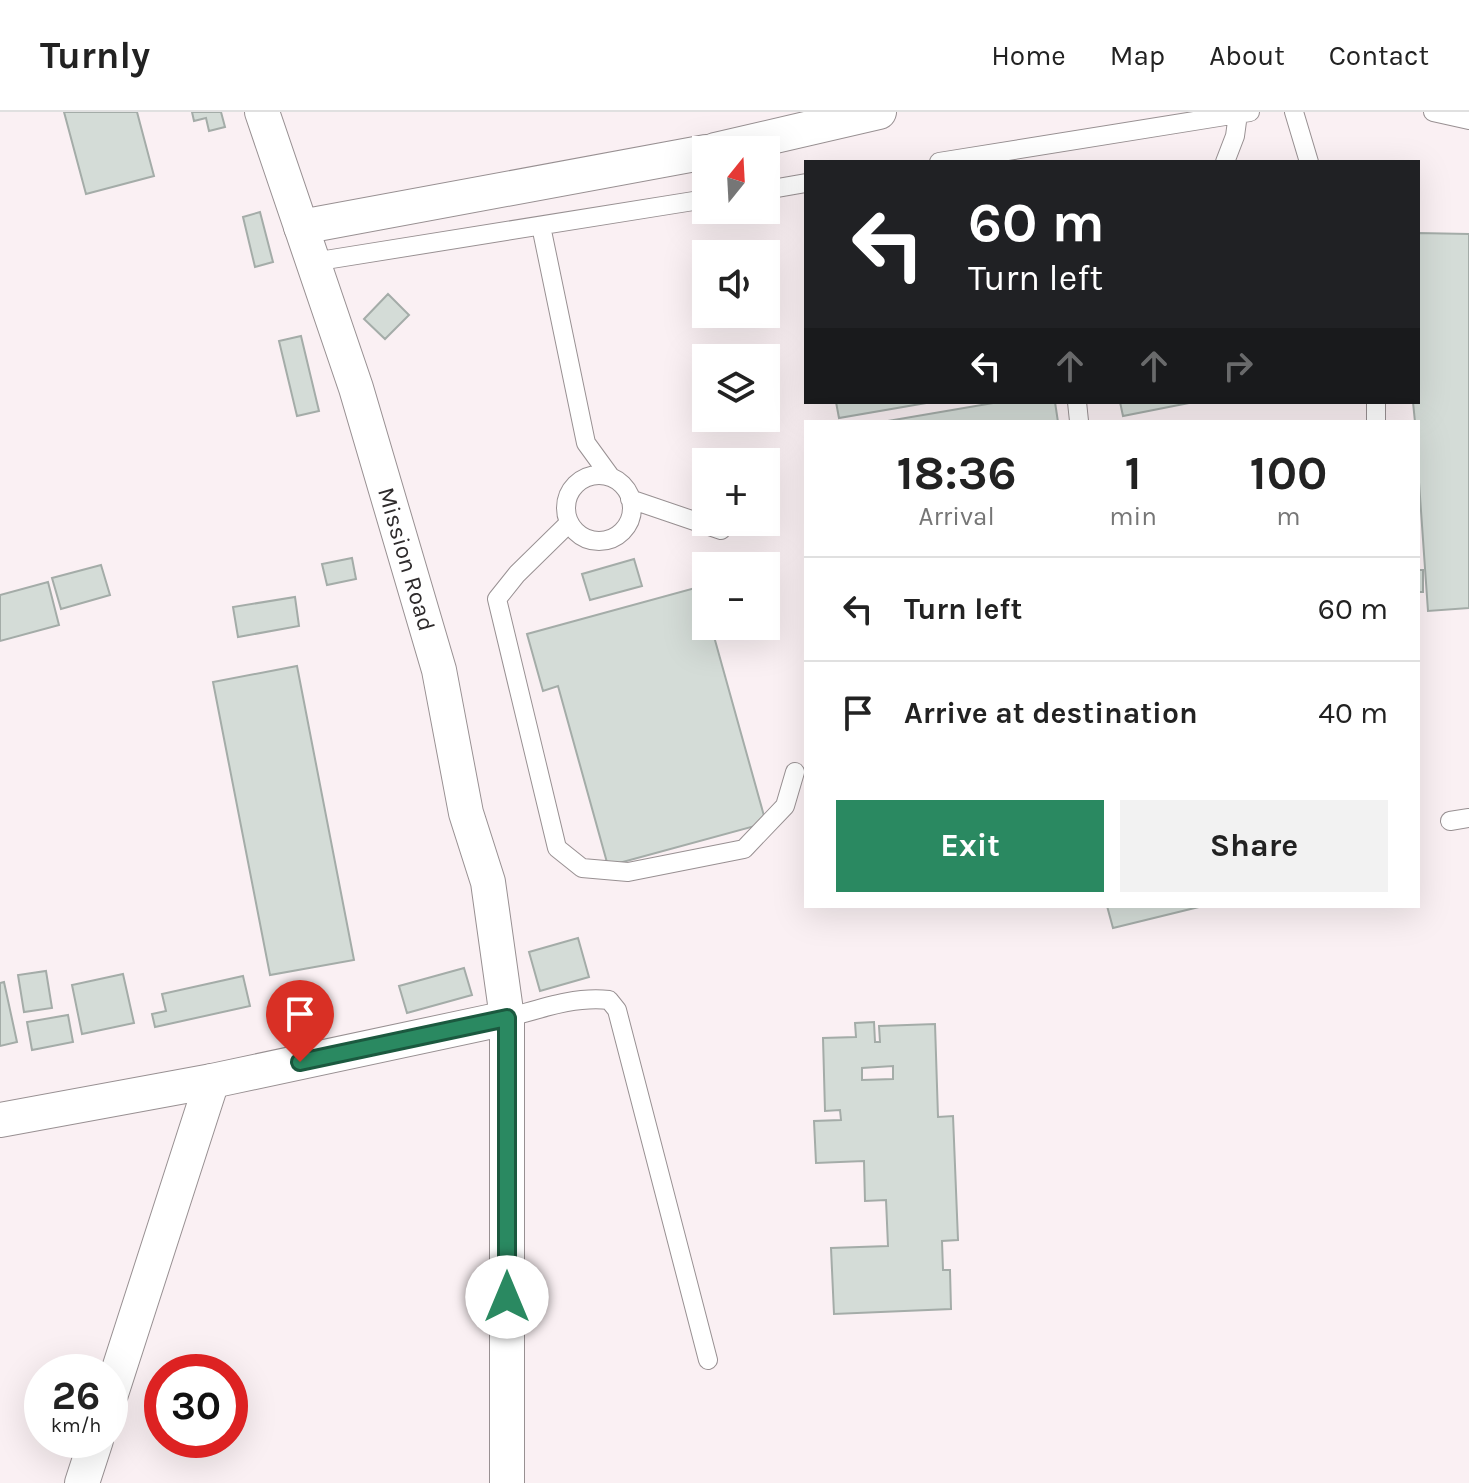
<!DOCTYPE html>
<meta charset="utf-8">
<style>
:root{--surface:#fff;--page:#f2f2f2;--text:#222;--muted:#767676;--line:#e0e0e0;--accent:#2a8961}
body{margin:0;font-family:Karla,sans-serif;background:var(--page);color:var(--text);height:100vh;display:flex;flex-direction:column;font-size:30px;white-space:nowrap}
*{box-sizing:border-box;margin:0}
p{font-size:26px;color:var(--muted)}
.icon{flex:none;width:44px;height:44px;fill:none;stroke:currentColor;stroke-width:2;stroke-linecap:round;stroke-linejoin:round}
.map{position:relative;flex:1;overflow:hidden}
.drawer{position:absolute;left:804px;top:308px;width:616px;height:488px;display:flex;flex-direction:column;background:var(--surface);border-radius:0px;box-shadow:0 8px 32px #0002}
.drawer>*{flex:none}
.banner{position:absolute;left:804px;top:48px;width:616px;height:244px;border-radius:0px;box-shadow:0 8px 32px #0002;background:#202124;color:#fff;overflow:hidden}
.needle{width:52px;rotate:18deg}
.buttons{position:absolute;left:692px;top:24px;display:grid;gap:16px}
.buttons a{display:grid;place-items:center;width:88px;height:88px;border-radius:0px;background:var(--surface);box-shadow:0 8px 32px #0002;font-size:40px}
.speed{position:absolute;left:24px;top:1242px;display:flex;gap:16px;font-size:40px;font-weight:700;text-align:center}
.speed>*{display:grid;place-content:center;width:104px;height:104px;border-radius:50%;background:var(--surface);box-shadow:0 8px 32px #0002;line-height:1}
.speed small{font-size:20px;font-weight:400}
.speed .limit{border:12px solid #d22;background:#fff;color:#111}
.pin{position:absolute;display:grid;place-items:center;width:68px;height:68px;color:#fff;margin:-82px -34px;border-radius:50% 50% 50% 0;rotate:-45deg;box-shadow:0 0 8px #0007}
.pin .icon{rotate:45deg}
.me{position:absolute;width:88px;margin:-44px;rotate:0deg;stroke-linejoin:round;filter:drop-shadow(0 0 6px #0008)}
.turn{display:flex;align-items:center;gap:28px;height:168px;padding:0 32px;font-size:36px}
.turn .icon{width:104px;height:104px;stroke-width:2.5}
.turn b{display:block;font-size:56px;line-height:68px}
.lanes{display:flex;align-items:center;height:76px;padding:0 32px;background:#0003;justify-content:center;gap:40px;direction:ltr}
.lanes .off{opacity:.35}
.eta{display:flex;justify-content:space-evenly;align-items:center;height:136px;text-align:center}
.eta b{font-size:48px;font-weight:700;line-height:56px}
.cta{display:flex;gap:16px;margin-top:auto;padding:16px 32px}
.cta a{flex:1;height:92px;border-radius:0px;background:var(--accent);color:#fff;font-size:32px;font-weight:700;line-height:92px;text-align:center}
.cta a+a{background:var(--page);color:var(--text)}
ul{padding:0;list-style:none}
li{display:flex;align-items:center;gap:24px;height:104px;padding:0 32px;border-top:2px solid var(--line)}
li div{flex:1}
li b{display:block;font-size:30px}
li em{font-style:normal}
header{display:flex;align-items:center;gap:48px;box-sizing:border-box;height:112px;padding:0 40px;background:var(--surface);border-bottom:2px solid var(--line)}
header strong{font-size:38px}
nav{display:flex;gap:44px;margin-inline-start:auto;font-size:28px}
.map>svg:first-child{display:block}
.building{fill:#d4dcd7;stroke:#a4aca8;stroke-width:2;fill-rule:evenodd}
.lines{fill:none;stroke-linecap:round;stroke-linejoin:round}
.lane-casing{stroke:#989092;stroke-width:20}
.street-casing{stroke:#989092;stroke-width:36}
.lane{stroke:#fff;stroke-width:18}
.street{stroke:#fff;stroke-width:34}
.route-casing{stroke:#1b593f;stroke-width:20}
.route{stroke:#2a8961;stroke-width:14}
.labels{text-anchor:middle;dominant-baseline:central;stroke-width:6;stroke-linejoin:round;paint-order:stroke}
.street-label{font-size:24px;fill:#2e2b2c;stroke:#fff}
</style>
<header>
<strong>Turnly</strong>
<nav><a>Home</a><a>Map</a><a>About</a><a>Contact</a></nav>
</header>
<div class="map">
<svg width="1469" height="1371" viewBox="0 0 1469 1371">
<rect width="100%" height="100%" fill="#faf0f3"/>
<path class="building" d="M64,0H137L154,64L86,82Z
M192,0H221L225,15L209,19L206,6L194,9Z
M260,100L273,150L255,155L243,105Z
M1418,121L1469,122V496L1428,499L1418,356V310H1415L1413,290H1418Z
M388,182L409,203L385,227L364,207Z
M301,224L319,299L297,304L279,229Z
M836,290H932L839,306Z
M999,290H1055L1058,310H882Z
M1120,290H1194L1123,304Z
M352,446L356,467L327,473L322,452Z
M634,447L642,474L590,488L582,462Z
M101,453L110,483L61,497L52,466Z
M1418,458H1423V480H1418Z
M48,470L59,513L0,529V483Z
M706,473V514L733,515L713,521L766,711L608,754L558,574L543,579L527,522Z
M295,485L299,514L238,525L233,495Z
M297,554L354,848L270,863L213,570Z
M1107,794H1203L1113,816Z
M578,826L589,865L540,879L529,840Z
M464,856L472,883L407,901L399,874Z
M46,859L52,896L24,900L18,863Z
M123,862L134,911L82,922L72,873Z
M243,864L250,894L155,915L152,902L166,899L162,882Z
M4,870L17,930L0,934V871Z
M68,903L73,930L32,938L27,910Z
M874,910L875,930H880L879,914L935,912L938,1005L953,1004L958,1128L942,1129L943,1158H950L951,1197L834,1202L831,1136L888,1134L886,1088L865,1089L864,1049L816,1051L814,1009L841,1008L840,998L825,999L823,926L856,925L855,911ZM893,954V967L862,968V956Z"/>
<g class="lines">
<g class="lane-casing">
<path id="lane" d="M1294,0L1309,50
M1433,0L1469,8
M939,50L1250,0
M1225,50L1235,24L1238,2
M766,78L806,71
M541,114L586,331L610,364
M313,150L706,87
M1077,290L1079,309
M1376,290V310
M566 396a33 33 0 1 1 66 0a33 33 0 1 1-66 0Z
M630,387L721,418
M569,411L517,462L497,487L557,736L582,756L628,760L744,737L785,694L795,660
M1450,709L1469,706
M507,906C540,897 574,884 609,888L617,898L708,1248"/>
</g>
<g class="street-casing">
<g id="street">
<path id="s1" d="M262,0L356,276L439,558L466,701L488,770L507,906V1371"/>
<path d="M715,38L879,0"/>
<path d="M301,115L706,40"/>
<path d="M0,1008L212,969L507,906"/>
<path d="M110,1285L212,969"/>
<path d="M82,1371L96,1328"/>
</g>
</g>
<use href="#lane" class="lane"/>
<use href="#street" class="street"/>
</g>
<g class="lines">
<g class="route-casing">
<path id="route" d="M300,950L507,906V1185"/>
</g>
<use href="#route" class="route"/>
</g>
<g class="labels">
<g class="street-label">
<text stroke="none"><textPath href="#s1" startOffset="470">Mission Road</textPath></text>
</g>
</g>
</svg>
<div class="buttons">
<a><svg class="needle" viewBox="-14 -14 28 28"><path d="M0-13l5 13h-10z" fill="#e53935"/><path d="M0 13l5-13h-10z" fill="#767676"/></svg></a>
<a><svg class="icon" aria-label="sound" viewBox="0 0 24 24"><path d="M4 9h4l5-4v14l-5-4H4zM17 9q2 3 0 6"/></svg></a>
<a><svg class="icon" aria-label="layers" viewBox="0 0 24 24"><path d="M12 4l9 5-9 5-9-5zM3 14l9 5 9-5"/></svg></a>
<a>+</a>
<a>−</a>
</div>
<div class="speed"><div>26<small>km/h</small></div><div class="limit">30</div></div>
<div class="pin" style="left:300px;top:950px;background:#d93025"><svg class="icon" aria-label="arrive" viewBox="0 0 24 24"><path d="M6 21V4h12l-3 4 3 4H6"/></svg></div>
<svg class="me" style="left:507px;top:1185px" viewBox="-20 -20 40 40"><circle r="19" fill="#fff"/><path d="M0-13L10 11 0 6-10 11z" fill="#2a8961"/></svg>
<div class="banner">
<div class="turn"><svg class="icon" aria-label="left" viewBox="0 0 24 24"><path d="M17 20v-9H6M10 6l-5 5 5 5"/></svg><div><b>60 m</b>Turn left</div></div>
<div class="lanes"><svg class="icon" aria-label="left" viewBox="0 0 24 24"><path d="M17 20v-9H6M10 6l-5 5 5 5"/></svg><svg class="icon off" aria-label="ahead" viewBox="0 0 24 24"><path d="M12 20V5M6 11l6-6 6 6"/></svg><svg class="icon off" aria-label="ahead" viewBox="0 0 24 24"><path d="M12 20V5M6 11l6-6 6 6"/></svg><svg class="icon off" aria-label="right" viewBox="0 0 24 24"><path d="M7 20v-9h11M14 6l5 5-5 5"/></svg></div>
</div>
<section class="drawer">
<div class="eta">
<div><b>18:36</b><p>Arrival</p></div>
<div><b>1</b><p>min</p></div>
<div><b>100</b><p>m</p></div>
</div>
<ul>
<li><svg class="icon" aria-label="left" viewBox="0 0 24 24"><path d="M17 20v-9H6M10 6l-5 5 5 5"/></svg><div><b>Turn left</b></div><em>60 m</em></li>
<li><svg class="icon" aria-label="arrive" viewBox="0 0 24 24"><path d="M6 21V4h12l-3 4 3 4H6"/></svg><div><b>Arrive at destination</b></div><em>40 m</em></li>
</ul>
<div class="cta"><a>Exit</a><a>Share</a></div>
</section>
</div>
